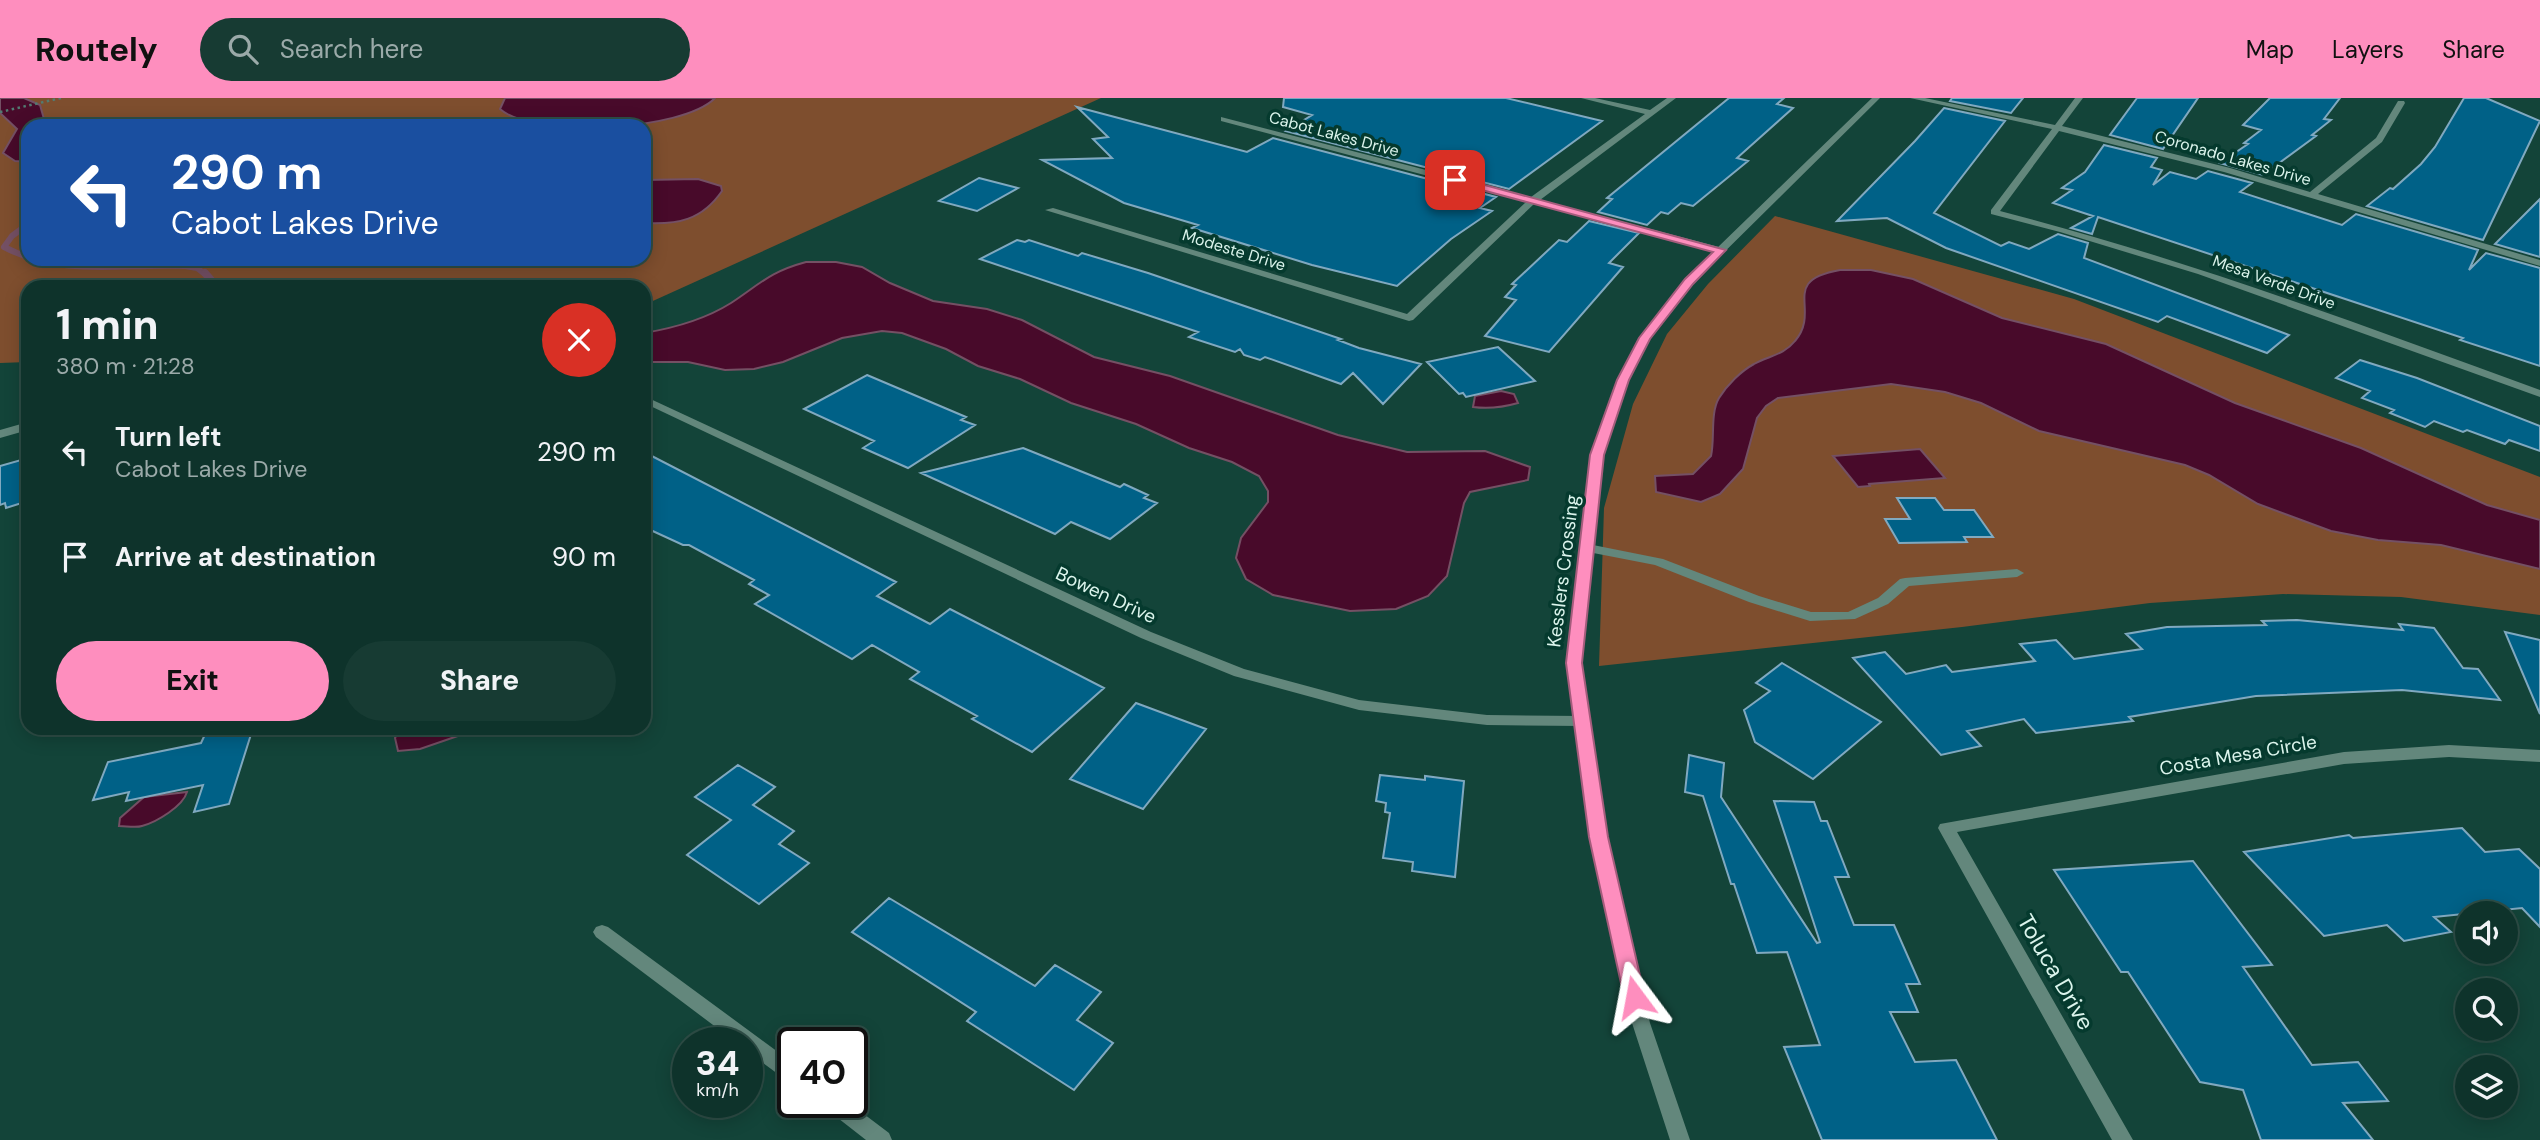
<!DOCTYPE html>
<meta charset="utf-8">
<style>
:root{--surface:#0e332b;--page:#173b33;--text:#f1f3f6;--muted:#9baaa9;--line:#2e4e47;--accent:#fe8ebe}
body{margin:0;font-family:"DM Sans",sans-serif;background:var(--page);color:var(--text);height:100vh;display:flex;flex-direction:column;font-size:26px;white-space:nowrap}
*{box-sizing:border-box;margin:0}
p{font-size:23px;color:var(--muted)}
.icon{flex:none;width:38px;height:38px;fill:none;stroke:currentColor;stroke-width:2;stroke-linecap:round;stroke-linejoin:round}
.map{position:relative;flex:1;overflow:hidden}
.panel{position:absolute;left:21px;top:182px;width:630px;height:455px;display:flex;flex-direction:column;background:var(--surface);border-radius:21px;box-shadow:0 4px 18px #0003,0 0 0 2px var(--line)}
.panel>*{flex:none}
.banner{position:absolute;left:21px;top:21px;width:630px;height:147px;border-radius:21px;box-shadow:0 4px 18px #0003,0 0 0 2px var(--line);background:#1a4fa0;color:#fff;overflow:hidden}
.buttons{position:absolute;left:2455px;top:803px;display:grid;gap:14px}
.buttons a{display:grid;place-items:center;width:63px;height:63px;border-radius:50%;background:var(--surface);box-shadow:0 4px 18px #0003,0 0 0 2px var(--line);font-size:35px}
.speed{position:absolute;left:672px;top:929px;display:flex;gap:14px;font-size:35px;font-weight:700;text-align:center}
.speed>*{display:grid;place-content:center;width:91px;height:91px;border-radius:50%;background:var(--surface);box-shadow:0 4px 18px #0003,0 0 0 2px var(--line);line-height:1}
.speed small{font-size:18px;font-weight:400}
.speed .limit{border:4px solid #111;border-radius:10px;background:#fff;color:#111}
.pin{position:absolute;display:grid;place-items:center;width:60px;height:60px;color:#fff;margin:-30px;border-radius:14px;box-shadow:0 4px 10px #0006}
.me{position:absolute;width:77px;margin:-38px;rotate:347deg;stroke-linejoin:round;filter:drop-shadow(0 0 5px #0008)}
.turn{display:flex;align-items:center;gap:24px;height:147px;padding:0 35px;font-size:32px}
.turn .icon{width:91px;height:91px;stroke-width:2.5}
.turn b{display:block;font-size:49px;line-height:60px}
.round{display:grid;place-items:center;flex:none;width:74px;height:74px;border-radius:37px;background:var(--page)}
.overview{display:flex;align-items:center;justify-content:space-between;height:119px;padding:0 35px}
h1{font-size:42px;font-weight:800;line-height:52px}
.action{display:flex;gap:14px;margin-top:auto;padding:14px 35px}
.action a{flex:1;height:80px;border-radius:42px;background:var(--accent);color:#111;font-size:28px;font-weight:800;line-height:80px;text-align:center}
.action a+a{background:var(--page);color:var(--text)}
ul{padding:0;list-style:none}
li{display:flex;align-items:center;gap:21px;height:105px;padding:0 35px}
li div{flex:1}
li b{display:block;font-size:26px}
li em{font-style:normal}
header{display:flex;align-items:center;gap:42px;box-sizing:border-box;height:98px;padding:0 35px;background:var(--accent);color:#111}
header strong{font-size:33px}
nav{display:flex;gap:38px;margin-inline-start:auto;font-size:24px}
.search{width:490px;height:63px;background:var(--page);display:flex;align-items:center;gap:18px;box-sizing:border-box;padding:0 24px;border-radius:38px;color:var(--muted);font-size:26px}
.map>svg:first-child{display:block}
.green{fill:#7e4e2e;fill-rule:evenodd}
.water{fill:#480a2a;stroke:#745064;stroke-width:2}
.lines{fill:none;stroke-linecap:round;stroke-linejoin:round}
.stream-far1{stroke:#745064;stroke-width:6}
.stream{stroke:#745064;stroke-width:8}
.building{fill:#006187;stroke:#80a9c0;stroke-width:2}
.path{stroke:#527b71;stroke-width:2.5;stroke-dasharray:2.5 3.5;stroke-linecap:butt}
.service{fill:#63877c;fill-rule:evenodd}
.minor{fill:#63877c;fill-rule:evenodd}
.tertiary{fill:#63877c;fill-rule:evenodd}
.route{fill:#fe8ebe;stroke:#a55c7c;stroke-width:2}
.labels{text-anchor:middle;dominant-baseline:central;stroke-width:7;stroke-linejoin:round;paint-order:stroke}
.far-street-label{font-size:16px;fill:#dbf4ec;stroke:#053a2e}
.street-label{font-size:19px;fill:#dbf4ec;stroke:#053a2e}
.near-street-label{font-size:23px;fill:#dbf4ec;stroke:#053a2e}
</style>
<header>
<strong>Routely</strong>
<div class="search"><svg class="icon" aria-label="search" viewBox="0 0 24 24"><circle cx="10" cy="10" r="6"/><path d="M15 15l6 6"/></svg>Search here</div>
<nav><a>Map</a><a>Layers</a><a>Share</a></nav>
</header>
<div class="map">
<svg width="2540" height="1042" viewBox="0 0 2540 1042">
<rect width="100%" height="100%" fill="#134439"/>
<path class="green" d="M0,0H1101L644,207V189H28V264L0,265ZM28,28H644V161H28Z
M1775,118L2074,201L2540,379V517L2401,499L2283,496L2150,505L1962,529L1599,568L1604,410L1633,306L1667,236L1708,186Z"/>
<path class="water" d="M0,0H24L40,7L46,28H28V64L15,63L3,55L17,31L0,15Z
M505,0H715C683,33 533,41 500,11Z
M698,81L721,88L722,93C702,122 678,127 644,125V82Z
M806,164H836L862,169L890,185L933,203L987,211L1022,222L1094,259L1170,278L1338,337L1407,354L1485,353L1530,369L1528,382L1470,394L1464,405L1447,478L1428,498L1396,511L1350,513L1273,497L1246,481L1236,460L1241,440L1268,404V393L1259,378L1232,364L1189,350L1136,326L1071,305L1020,281L978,268L946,251L902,235L882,233L842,240L783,264L754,271L725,272L688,264H644V235C674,230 704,222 731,205C760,186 769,174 806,164Z
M1840,172H1871L1913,181L2002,220L2106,246L2235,305L2361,350L2487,407L2540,422V471L2441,447L2378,442L2331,433L2258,406L2209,377L2185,367L2039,333L1981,305L1945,294L1891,286L1778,300L1766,308L1757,320L1743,371L1720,396L1701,404L1656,394L1655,378L1693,376L1711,358C1715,341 1710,315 1719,300C1727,287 1741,273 1754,266C1768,258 1784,257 1795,243C1822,211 1778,183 1840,172Z
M1501,293L1514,296L1518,305C1504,309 1488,311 1473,309L1475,298Z
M1920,351L1945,380L1869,386L1870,388L1858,389L1833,358Z
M400,630H481L420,651L398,653L395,640Z
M187,694C183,708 157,724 142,728C136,730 126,728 119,728L120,720L144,699Z"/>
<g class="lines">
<path class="stream-far1" d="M28,126L12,138L4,149C63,180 122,165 185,168L197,170L206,177"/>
<path class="stream" d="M205,175L217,189"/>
</g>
<path class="building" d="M1284,0H1506L1602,23L1509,91L1286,33L1312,17L1283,9Z
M1729,0H1784L1777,6L1793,10L1737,60L1748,63L1693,108L1681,105L1668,116L1661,114L1647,127L1598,114L1612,101L1607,100Z
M1952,0H2023L2011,15L1950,3Z
M2137,0H2198L2163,51L2110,37Z
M2270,0H2340L2324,21L2331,22L2312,37L2316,38L2263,77L2220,65L2248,46L2244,45L2261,32L2243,27Z
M2464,0H2486L2540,23L2483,142L2367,108L2390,90L2393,91L2421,66L2435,49Z
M1077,9L1247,54L1273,40L1496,99L1480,110L1492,113L1451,141L1397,188L1312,167L1192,130L1198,127L1124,105L1042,62L1112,60L1093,41L1108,39Z
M1944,10L2005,23L1934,115L2001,148L2009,144L2029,151L2058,136L2088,145L2084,160L2289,237L2267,255L2167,218L2158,224L1946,150L1887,120L1837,123L1915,43Z
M2104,47L2157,60L2151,69L2162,72L2153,87L2170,74L2196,81L2208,73L2252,85L2240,94L2342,127L2356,116L2478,152L2469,172L2486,155L2540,170V268L2460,242L2463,240L2098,119L2092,136L2071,130L2093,118L2053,105L2072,92L2062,90L2085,74Z
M979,80L1018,90L977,113L939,103Z
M2540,101V159L2495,146Z
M1589,123L1639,135L1609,165L1623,169L1549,254L1485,238L1516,202L1505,199L1516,187L1512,186L1559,142L1567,144Z
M1017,142L1025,144L1029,142L1078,158L1082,155L1148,175L1341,241L1338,242L1359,250L1421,266L1383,306L1353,275L1341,286L1265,259L1260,262L1244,257L1240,251L1235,254L1189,239L1198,234L980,161Z
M1498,249L1535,283L1466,299L1463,295L1459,296L1427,264Z
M2360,262L2417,280L2540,328V353L2509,342L2505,346L2467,332L2463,334L2434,323L2425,329L2390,315L2394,312L2362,300L2370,293L2336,280Z
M867,277L966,319L961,322L975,327L908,370L863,350L874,343L804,311Z
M1023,350L1120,389L1124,386L1148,397L1144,400L1157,405L1110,441L1071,424L1055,436L921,375Z
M644,354L896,484L877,498L930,526L950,511L1104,590L1032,654L972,621L977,618L910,581L919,574L872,547L852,561L755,506L769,497L749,486L754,482L689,447H683L644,429Z
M28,360V403L6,410L5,405L0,407V368Z
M1897,400H1935L1944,412H1974L1993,439H1964L1967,444L1899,445L1885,421H1910Z
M2297,522L2403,532L2399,526L2434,530L2463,570L2478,571L2500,602L2402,592L2256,598L2129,619L2133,623L2036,635L2024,621L1967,633L1981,648L1941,657L1853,560L1885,554L1906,576L1946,567L1952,574L2035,563L2020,546L2056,542L2074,561L2142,551L2126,536L2167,529L2266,527L2262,523Z
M2505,534L2540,542V616Z
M1782,565L1881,624L1813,681L1755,644L1744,612L1770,593L1756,585Z
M1136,605L1206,631L1143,711L1070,681Z
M208,630H253L229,706L194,714L203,687L126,703L129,694L93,702L108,664L201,645Z
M1689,657L1724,665L1721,699L1817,845L1820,844L1774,703L1814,704L1821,723H1827L1849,779H1835L1854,827H1894L1920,886H1906L1918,914H1890L1915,964L1956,962L1997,1042H1822L1784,949L1820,947L1787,854L1757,855L1734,786H1731L1703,698L1685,694Z
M738,667L775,689L753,707L794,733L779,746L809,765L759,806L687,757L731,722L695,699Z
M1380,677L1425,682V678L1464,683L1455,779L1412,773L1413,764L1383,760L1390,715L1385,714L1386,705L1376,703Z
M2462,730L2485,754L2519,751L2540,771V829L2522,810L2434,819L2451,834L2404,843L2387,827L2324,838L2244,754L2349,737L2353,740Z
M2193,763L2272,867L2243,869L2312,967L2358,964L2388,1003L2343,1005L2373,1042H2261L2243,992L2200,984L2128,874H2121L2054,772Z
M889,800L1035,888L1055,867L1101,894L1077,922L1113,945L1074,992L967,923L976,914L852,834Z"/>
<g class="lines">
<path class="path" d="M0,14L61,0"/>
<path class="service" d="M1588,446L1663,461L1759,498L1811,514H1848L1878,500L1900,481L1905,480L2017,471L2024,475L2017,479L1909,488L1888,506L1855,521L1810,523L1749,504L1655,467L1583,453L1581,450Z"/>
<path class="minor" d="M1581,0H1595L1650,12L1667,0H1676L1540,102L1723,150V154L1534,106L1413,222L1409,223L1045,112L1053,110L1407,216L1526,104L1221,23V19L1531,99L1645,16Z
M1910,0H1925L2055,27L2075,0H2083L2062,28L2230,70L2310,94L2376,40L2398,3H2404L2405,5L2382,44L2318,96L2540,162V168L2224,74L2059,33L2000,113C2184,160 2361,227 2540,292V299L2198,176L2060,134L1991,116V112L2052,31Z
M644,298L1151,534L1244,571L1359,602L1487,617L1582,618L1587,619L1590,623L1587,627L1582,628L1487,627L1359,612L1234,578L1141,540L644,305Z
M28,324V332L0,340V332Z
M2449,647L2540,652V664L2449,659L2344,666L1957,734L2133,1042H2112L1938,730L1940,726L2344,654Z
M602,827L608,829L793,965V985L786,982L747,953V945H737L596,839L593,834L596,829Z
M822,1004H848L889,1035L892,1042H866L825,1010Z"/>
<path class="tertiary" d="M1872,0H1880L1693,185L1650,241L1629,282L1603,357L1581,565L1607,739L1650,925L1690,1042H1670L1632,925L1591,739L1567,565L1591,357L1617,282L1640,240L1685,181Z"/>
</g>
<path class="route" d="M1455,79L1726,152L1693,186L1650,241L1629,282L1604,357L1582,565L1608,739L1645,899L1642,905L1635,908L1627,905L1624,899L1589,739L1566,565L1590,357L1617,282L1639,240L1685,181L1713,154L1452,84L1450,82Z"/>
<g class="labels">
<g class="far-street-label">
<text transform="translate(1334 36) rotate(15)">Cabot Lakes Drive</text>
<text transform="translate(2233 60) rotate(16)">Coronado Lakes Drive</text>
<text transform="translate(1234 152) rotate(17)">Modeste Drive</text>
<text transform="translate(2274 184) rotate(20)">Mesa Verde Drive</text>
</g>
<g class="street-label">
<text transform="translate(1563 473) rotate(-83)">Kesslers Crossing</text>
<text transform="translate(1106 497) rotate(25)">Bowen Drive</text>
<text transform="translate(2238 657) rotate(-10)">Costa Mesa Circle</text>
</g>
<g class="near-street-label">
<text transform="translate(2056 874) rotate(60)">Toluca Drive</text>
</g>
</g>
</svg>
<div class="buttons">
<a><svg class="icon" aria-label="sound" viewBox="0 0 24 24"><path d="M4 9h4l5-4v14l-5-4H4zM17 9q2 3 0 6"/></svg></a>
<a><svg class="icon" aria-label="search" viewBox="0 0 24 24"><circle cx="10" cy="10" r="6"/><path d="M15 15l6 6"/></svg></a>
<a><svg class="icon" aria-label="layers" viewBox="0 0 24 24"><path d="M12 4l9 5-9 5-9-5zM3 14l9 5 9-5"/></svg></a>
</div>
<div class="speed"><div>34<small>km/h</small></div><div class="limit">40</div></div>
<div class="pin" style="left:1455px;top:82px;background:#d93025"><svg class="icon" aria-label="arrive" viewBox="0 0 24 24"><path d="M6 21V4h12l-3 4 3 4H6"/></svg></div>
<svg class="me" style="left:1635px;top:899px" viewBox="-20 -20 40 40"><path d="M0-17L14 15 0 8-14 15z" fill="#fe8ebe" stroke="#fff" stroke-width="4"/></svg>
<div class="banner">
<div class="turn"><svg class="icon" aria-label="left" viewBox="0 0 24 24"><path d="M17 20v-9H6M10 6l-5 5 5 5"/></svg><div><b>290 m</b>Cabot Lakes Drive</div></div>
</div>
<section class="panel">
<div class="overview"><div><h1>1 min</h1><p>380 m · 21:28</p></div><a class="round" style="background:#d93025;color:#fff"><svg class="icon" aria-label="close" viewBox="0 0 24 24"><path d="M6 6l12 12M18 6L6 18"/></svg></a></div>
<ul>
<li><svg class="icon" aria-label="left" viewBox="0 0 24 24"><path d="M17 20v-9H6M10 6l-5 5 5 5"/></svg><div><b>Turn left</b><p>Cabot Lakes Drive</p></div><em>290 m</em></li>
<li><svg class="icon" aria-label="arrive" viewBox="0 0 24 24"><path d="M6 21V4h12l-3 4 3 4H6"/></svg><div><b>Arrive at destination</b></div><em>90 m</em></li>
</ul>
<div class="action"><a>Exit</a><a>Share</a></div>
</section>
</div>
